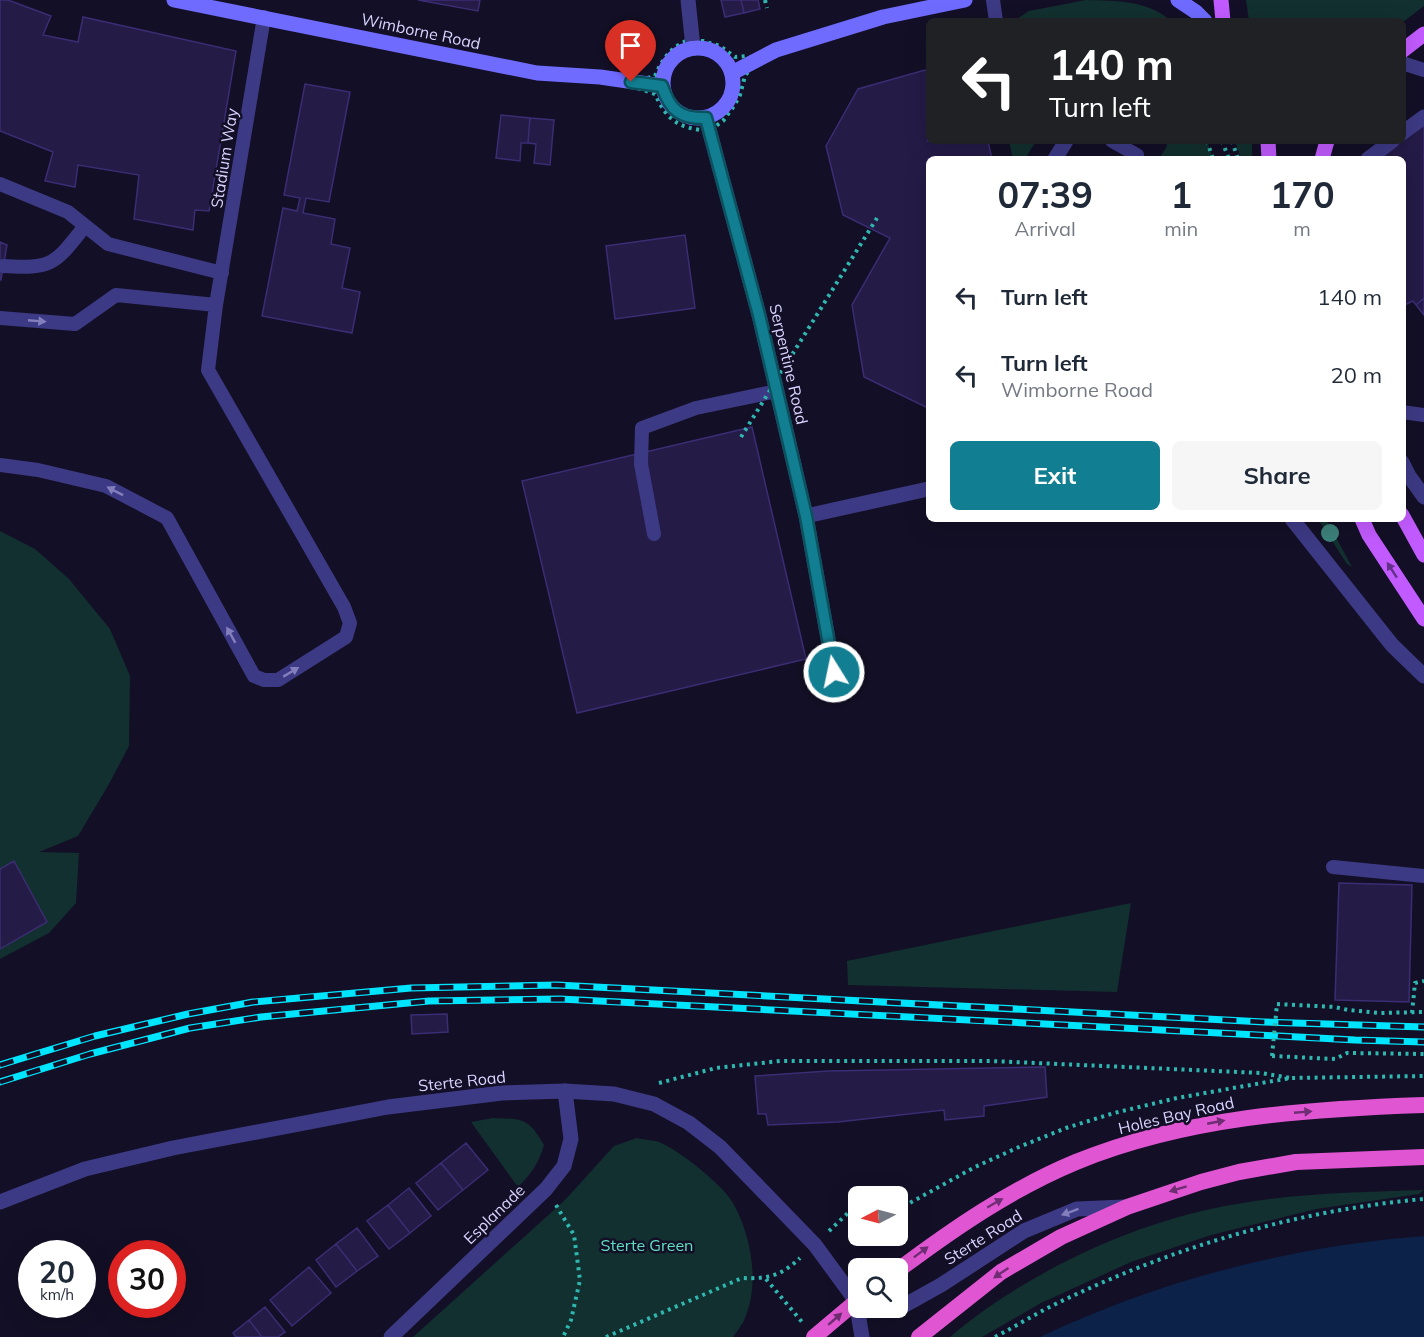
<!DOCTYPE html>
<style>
:root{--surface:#fff;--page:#f6f6f7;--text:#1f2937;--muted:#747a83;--accent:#117e91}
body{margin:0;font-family:Mulish,sans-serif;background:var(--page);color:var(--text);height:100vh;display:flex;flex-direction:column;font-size:22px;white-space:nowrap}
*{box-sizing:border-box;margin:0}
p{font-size:20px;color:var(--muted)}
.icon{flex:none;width:33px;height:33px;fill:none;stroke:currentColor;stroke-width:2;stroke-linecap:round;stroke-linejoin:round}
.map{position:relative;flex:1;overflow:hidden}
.panel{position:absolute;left:926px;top:156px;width:480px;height:366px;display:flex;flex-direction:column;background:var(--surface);border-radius:9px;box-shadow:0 6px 24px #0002}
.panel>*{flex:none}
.hud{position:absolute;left:926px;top:18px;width:480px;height:126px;border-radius:9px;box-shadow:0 6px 24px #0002;background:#202124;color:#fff;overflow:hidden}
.needle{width:39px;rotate:264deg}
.tools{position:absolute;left:848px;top:1186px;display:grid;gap:12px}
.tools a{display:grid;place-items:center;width:60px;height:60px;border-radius:9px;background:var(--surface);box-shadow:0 6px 24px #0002;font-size:30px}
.speed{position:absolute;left:18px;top:1240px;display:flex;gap:12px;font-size:30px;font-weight:700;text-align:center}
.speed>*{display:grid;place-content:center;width:78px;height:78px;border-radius:50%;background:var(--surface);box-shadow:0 6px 24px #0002;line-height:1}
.speed small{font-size:15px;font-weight:400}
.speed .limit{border:9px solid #d22;background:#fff;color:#111}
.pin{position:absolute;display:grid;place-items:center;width:51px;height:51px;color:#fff;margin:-62px -26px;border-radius:50% 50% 50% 0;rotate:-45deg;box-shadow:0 0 6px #0007}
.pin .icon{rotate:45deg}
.me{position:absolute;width:66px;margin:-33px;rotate:350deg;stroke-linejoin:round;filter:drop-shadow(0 0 4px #0008)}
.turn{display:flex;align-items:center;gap:21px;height:126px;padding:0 24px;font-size:27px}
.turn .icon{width:78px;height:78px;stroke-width:2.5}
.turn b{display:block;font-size:42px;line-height:51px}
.eta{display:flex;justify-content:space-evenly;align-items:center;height:102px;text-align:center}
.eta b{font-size:36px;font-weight:700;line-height:42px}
.action{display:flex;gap:12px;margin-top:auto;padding:12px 24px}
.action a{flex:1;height:69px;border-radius:9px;background:var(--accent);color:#fff;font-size:24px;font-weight:700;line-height:69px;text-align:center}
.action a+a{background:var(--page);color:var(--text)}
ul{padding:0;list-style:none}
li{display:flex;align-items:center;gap:18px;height:78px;padding:0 24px}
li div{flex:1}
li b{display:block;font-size:22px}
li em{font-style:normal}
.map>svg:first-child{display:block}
.green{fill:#12302f}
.water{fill:#0c2248}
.building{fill:#241b47;stroke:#3b2d73;stroke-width:1.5}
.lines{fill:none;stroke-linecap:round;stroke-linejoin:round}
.path{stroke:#2fb8b0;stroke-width:4;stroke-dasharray:3 4.5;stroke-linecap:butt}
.service{stroke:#3d3a85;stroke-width:14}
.pedestrian{stroke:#3d3a85;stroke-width:15}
.minor{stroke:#3d3a85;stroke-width:15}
.tertiary{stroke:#3d3a85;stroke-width:15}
.secondary{stroke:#6f6bff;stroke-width:15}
.primary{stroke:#c25bff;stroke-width:15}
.trunk{stroke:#e055d1;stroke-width:16}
.rail-casing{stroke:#00e5ff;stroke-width:7}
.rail{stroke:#130f26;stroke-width:4.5;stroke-dasharray:14;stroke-linecap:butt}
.path-bridge{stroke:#2fb8b0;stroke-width:4;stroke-dasharray:3 4.5;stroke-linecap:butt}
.tree{fill:#3d827b}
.oneway{fill:#837fbc}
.oneway2{fill:#623188}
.oneway3{fill:#6f2e73}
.route-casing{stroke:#0b525e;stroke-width:15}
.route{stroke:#117e91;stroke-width:10}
.labels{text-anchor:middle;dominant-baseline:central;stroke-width:5;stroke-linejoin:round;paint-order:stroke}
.street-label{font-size:16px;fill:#d9d4ff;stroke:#130f26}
.park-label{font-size:16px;fill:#5fe0c0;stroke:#130f26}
</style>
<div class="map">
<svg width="1424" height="1337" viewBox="0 0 1424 1337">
<rect width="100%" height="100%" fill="#130f26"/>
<path class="green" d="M1086,0C1118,1 1147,0 1171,21H1014L1029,11Z
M1246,0H1424V6L1403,22L1249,21Z
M1009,141H1036L1025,159H1013Z
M1166,141H1207L1213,159H1159L1167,146Z
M1235,141H1252V159H1241Z
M1318,519H1326L1352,567L1347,564Z
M0,531L35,549L69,579L110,629L130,676L129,746L109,784L78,836L39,852L79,853L76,903L49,933L0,959Z
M1131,903L1117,992L848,985L847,961Z
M493,1118C524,1119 528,1118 544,1145C539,1163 531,1174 518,1187L471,1122Z
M637,1138C644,1140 653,1140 659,1142C679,1150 723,1185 733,1203C751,1235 760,1283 745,1318C743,1324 737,1331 733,1337H413L565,1200L614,1146Z
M1424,1190L1419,1194L1316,1209L1211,1235L1131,1262L1041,1303L982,1337H950C1027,1272 1137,1220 1237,1204C1299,1193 1361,1192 1424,1190Z"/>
<path class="water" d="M1424,1236V1337H1040C1160,1280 1292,1246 1424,1236Z"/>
<path class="building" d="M0,0H8L51,16L43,35L78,42L83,17L236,51L209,211L195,210L193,230L134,219L139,175L78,165L75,187L45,181L53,152L0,131Z
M418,0H480L478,11Z
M721,0H741L744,13L725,17Z
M741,0H758L760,9L744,13Z
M925,70L928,72V141H988L992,159H928V408L864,377L852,305L890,238L843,215L826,146L858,89Z
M305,84L350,92L329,202L306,198L303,213L335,219L331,244L350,248L342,288L360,292L352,333L262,316L283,208L297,211L300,198L284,195Z
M501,115L530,118L528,143H521L520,161L496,158Z
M530,118L554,120L550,165L534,163L536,144L528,143Z
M1424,124V298L1416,305L1413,301L1402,306V159H1378Z
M1424,125V315L1413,301L1402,306V159H1377Z
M685,235L695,308L615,319L606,246Z
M0,242L7,245L1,280H0Z
M752,427L806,659L577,713L522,481Z
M14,861L47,922L0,949V869Z
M1339,883L1412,885L1409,1002L1335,1000Z
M447,1014L448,1032L412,1034L411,1015Z
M1045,1067L1047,1097L984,1106V1116L945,1120L944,1110L838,1122L768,1125L766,1114H758L755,1076L828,1071Z
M466,1143L488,1170L463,1190L441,1163Z
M441,1163L463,1190L438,1210L416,1183Z
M409,1188L431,1216L410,1233L388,1205Z
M388,1205L410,1233L389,1249L367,1221Z
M357,1228L378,1256L357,1271L336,1244Z
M336,1244L357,1271L336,1287L316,1260Z
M309,1267L331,1293L292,1326L270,1300Z
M265,1307L285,1332L278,1337H262L249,1320Z
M249,1320L262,1337H236L233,1333Z"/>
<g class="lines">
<path class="path" d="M765,0L767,8
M686,41H703L720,46L735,57L746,56L756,60L745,76L740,95L734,106L723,121L709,131C679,128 668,122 655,94L634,87L631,82L655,76C662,60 669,49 686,41Z
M1207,141L1213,159
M1222,141L1229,159
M1232,141L1238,159
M1277,1004L1335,1007L1348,1010L1379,1013L1424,1012
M1412,1013L1415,983L1424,981
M1272,1056L1335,1059L1347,1053L1424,1054
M659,1083L716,1068L780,1061H991L1261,1073L1290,1078
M556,1205L574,1235L580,1280L571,1320L563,1337
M897,1210L975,1167L1019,1147L1066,1128L1114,1113L1177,1098L1290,1078L1424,1076
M829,1231L849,1212L858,1213
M766,1279L802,1322
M606,1337L742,1278C768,1279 781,1276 800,1258
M995,1337C1018,1325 1040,1311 1064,1300C1177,1246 1299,1210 1424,1199"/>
<path class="service" d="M993,0L996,21
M1402,63L1424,70
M1112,141L1137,155
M0,184L68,212L108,244L222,273
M3,266C53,269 55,264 85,226
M216,305L264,17
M0,318L75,324L116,295L216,305L208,370L344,607L350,623L346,637L278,680H264L254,676L167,518L106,486L38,470L0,465
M1402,412L1424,415
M654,534L641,464L642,428L696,408L777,391
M1333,867L1424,876"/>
<path class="pedestrian" d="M1402,133L1424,117
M1055,159L1066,141
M1368,159L1392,141"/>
<path class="minor" d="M688,0L693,47
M706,118L759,315L806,516L928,489
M1402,462L1409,476L1424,497
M806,516L834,672
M1292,519L1392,645L1424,676
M391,1337L546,1189L564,1166L571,1139L565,1091"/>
<path class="tertiary" d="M0,1202L85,1169L173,1148L388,1107L502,1093L565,1091L614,1094L654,1104L689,1123L720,1147L815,1245L856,1301L862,1337
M897,1306L905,1305L941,1285L1024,1231L1077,1209L1124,1207"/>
<path class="secondary" d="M174,0L537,73L600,77L662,86
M1178,0L1196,12L1205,21
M663 83a35 35 0 1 1 70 0a35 35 0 1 1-70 0Z
M732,73L776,50L883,17L965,0"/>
<path class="primary" d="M1221,0L1223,21
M1402,51L1424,34
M1268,141L1269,159
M1322,159L1327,141
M1402,515L1424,555
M1362,519L1369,535L1424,619"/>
<path class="trunk" d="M897,1271C953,1229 1011,1189 1076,1162C1186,1117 1306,1109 1424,1105
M814,1337L858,1300
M919,1337L1001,1272L1061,1237L1127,1207L1201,1182L1239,1172L1296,1162L1424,1157"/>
<g class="rail-casing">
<path id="rail" d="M0,1065L95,1036L188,1014L253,1002L411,988L557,985L1264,1022L1424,1027
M0,1082L90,1054L190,1028L261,1017L429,1001L560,999L1355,1040L1424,1042"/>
</g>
<use href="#rail" class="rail"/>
<path class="path-bridge" d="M741,437L877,218
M1272,1056L1277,1004"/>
</g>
<circle class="tree" cx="1330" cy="533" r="9"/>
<defs><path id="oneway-solid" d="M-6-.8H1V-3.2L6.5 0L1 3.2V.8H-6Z" transform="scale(1.5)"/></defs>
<g class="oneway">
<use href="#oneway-solid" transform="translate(37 321) rotate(5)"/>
<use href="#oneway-solid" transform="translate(115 491) rotate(-153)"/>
<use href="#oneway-solid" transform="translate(231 635) rotate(-119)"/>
<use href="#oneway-solid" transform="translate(291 672) rotate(-31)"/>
<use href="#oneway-solid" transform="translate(1070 1212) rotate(160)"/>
</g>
<use class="oneway2" href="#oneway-solid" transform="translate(1392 570) rotate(-123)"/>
<g class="oneway3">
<use href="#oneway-solid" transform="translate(1303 1112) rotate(-5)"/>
<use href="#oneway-solid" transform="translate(1216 1122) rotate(-11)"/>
<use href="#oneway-solid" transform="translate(1178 1189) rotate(163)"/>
<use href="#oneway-solid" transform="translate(995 1203) rotate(-30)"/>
<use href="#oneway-solid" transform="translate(921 1252) rotate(-37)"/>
<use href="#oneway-solid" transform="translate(1001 1273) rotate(146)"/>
<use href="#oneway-solid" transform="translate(835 1319) rotate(-41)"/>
</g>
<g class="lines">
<g class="route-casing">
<path id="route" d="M631,82L662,86C670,110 680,119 706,118L759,315L806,516L834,672"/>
</g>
<use href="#route" class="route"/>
</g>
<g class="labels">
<g class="street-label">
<text transform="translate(421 31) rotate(12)">Wimborne Road</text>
<text transform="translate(224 158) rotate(-81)">Stadium Way</text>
<text transform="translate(789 364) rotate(77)">Serpentine Road</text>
<text transform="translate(462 1081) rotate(-6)">Sterte Road</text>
<text transform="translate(1176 1115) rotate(-13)">Holes Bay Road</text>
<text transform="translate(494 1214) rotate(-44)">Esplanade</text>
<text transform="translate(983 1237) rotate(-32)">Sterte Road</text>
</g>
<g class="park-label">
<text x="647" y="1245">Sterte Green</text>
</g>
</g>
</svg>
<div class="tools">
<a><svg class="needle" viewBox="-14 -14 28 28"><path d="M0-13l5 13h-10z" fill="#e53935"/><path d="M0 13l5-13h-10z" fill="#747a83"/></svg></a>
<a><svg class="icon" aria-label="search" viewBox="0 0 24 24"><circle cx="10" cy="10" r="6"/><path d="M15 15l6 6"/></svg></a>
</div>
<div class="speed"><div>20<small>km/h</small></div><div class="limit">30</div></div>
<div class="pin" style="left:631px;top:82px;background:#d93025"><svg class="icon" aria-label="arrive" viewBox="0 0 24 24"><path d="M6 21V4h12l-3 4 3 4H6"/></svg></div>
<svg class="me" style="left:834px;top:672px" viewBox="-20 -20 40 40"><circle r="17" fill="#117e91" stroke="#fff" stroke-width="3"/><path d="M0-11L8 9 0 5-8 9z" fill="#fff"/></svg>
<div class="hud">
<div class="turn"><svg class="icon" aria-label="left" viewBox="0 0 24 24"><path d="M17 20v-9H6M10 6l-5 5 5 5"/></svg><div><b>140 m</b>Turn left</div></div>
</div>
<section class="panel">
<div class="eta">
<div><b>07:39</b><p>Arrival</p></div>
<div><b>1</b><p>min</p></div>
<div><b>170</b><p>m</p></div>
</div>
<ul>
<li><svg class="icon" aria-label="left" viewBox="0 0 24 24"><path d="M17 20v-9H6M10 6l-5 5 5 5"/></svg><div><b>Turn left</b></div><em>140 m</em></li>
<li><svg class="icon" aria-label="left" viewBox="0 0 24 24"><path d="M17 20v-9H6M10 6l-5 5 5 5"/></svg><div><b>Turn left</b><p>Wimborne Road</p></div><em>20 m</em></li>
</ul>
<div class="action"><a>Exit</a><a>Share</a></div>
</section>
</div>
